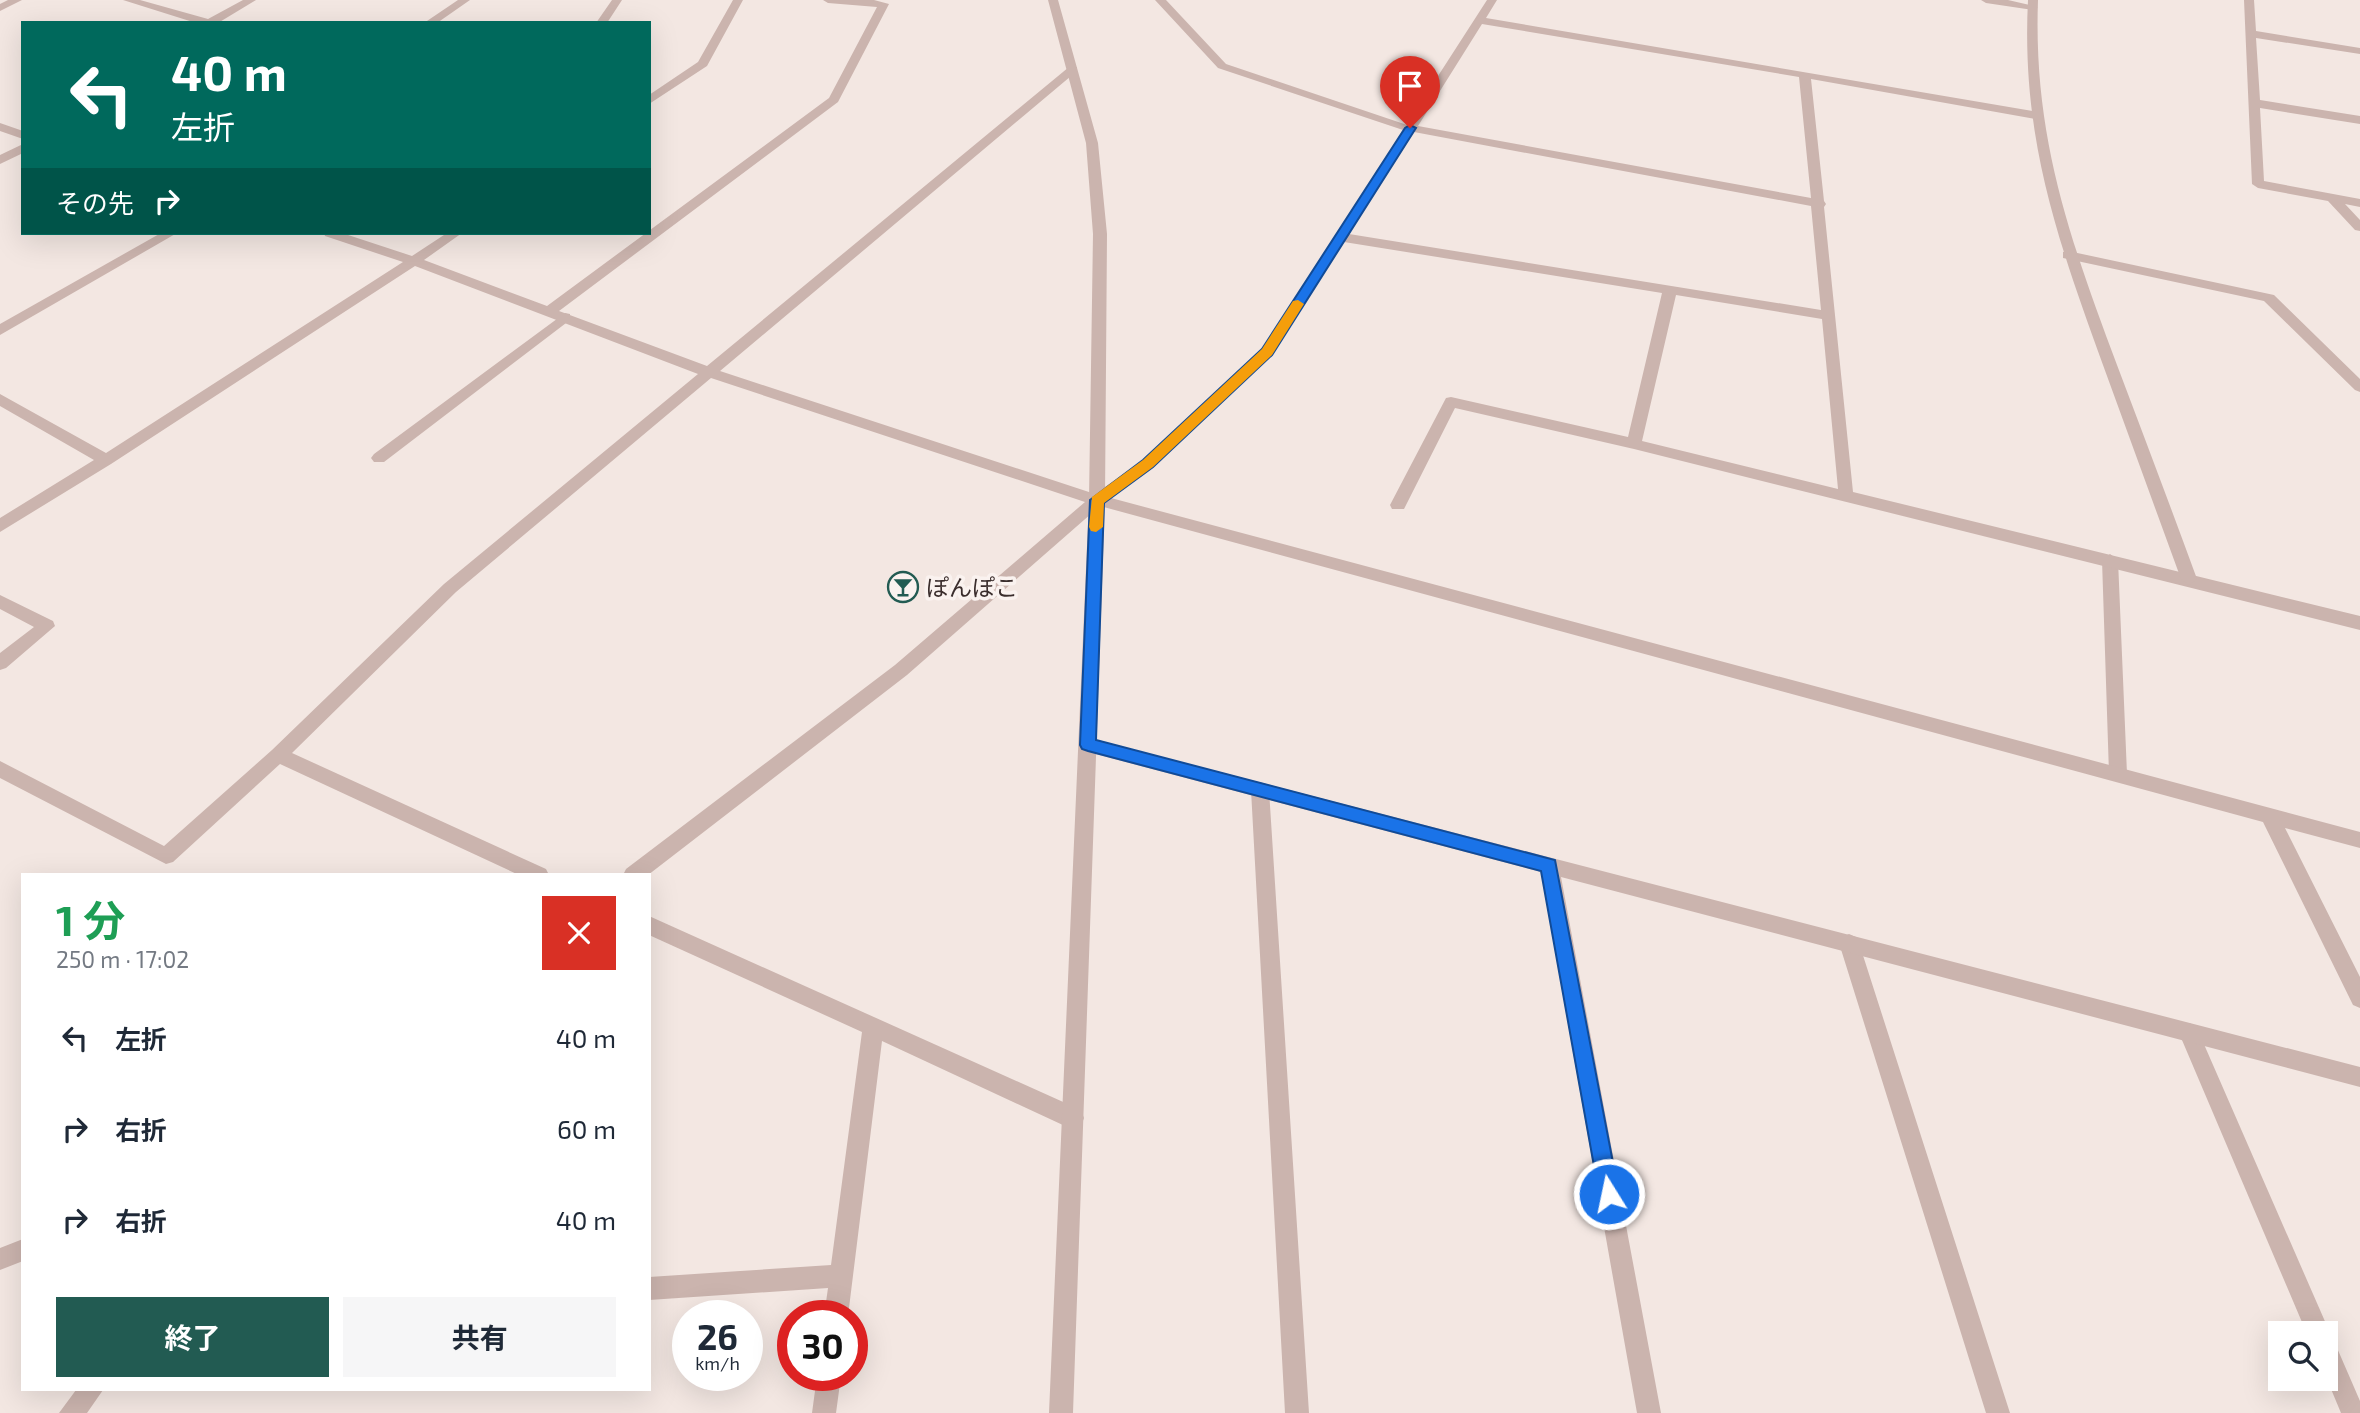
<!DOCTYPE html>
<html lang="ja">
<meta charset="utf-8">
<style>
:root{--surface:#fff;--page:#f6f6f7;--text:#1f2937;--muted:#747a83;--accent:#225b52}
body{margin:0;font-family:"Exo 2","Noto Sans JP",sans-serif;background:var(--page);color:var(--text);height:100vh;display:flex;flex-direction:column;font-size:26px;white-space:nowrap}
*{box-sizing:border-box;margin:0}
p{font-size:23px;color:var(--muted)}
.icon{flex:none;width:38px;height:38px;fill:none;stroke:currentColor;stroke-width:2;stroke-linecap:round;stroke-linejoin:round}
.map{position:relative;flex:1;overflow:hidden}
.sheet{position:absolute;left:21px;top:873px;width:630px;height:518px;display:flex;flex-direction:column;background:var(--surface);border-radius:0px;box-shadow:0 7px 28px #0002}
.sheet>*{flex:none}
.hud{position:absolute;left:21px;top:21px;width:630px;height:214px;border-radius:0px;box-shadow:0 7px 28px #0002;background:#00695c;color:#fff;overflow:hidden}
.fabs{position:absolute;left:2268px;top:1321px;display:grid;gap:14px}
.fabs a{display:grid;place-items:center;width:70px;height:70px;border-radius:0px;background:var(--surface);box-shadow:0 7px 28px #0002;font-size:35px}
.speed{position:absolute;left:672px;top:1300px;display:flex;gap:14px;font-size:35px;font-weight:700;text-align:center}
.speed>*{display:grid;place-content:center;width:91px;height:91px;border-radius:50%;background:var(--surface);box-shadow:0 7px 28px #0002;line-height:1}
.speed small{font-size:18px;font-weight:400}
.speed .limit{border:10px solid #d22;background:#fff;color:#111}
.pin{position:absolute;display:grid;place-items:center;width:60px;height:60px;color:#fff;margin:-72px -30px;border-radius:50% 50% 50% 0;rotate:-45deg;box-shadow:0 0 7px #0007}
.pin .icon{rotate:45deg}
.me{position:absolute;width:77px;margin:-38px;rotate:350deg;stroke-linejoin:round;filter:drop-shadow(0 0 5px #0008)}
.turn{display:flex;align-items:center;gap:24px;height:147px;padding:0 35px;font-size:32px}
.turn .icon{width:91px;height:91px;stroke-width:2.5}
.turn b{display:block;font-size:49px;line-height:60px}
.then{display:flex;align-items:center;height:66px;padding:0 35px;background:#0003;gap:14px;font-size:26px}
.round{display:grid;place-items:center;flex:none;width:74px;height:74px;border-radius:0px;background:var(--page)}
.summary{display:flex;align-items:center;justify-content:space-between;height:119px;padding:0 35px}
h1{font-size:42px;font-weight:700;line-height:52px;color:#1e9e55}
.primary-button{display:flex;gap:14px;margin-top:auto;padding:14px 35px}
.primary-button a{flex:1;height:80px;border-radius:0px;background:var(--accent);color:#fff;font-size:28px;font-weight:700;line-height:80px;text-align:center}
.primary-button a+a{background:var(--page);color:var(--text)}
ul{padding:0;list-style:none}
li{display:flex;align-items:center;gap:21px;height:91px;padding:0 35px}
li div{flex:1}
li b{display:block;font-size:26px}
li em{font-style:normal}
.map>svg:first-child{display:block}
.lines{fill:none;stroke-linecap:round;stroke-linejoin:round}
.service{fill:#cbb4ae;fill-rule:evenodd}
.minor{fill:#cbb4ae;fill-rule:evenodd}
.tertiary{fill:#cbb4ae;fill-rule:evenodd}
.route{fill:#1a73e8;stroke:#114b97;stroke-width:2}
.slow{fill:#f59e0b}
.labels{text-anchor:middle;dominant-baseline:central;stroke-width:7;stroke-linejoin:round;paint-order:stroke}
.poi-label{font-size:23px;fill:#3a2d2c;stroke:#faf2ef;text-anchor:start}
</style>
<div class="map">
<svg width="2360" height="1413" viewBox="0 0 2360 1413">
<rect width="100%" height="100%" fill="#f3e7e2"/>
<g class="lines">
<path class="service" d="M1155,0H1166L1226,64L1416,128L1406,131L1218,68Z
M565,313L570,314V320L384,462H374L371,458L374,454Z
M2110,554L2118,560L2127,774L2124,779L2118,782L2112,779L2109,774L2102,560Z
M1260,782L1266,784L1269,790L1309,1413H1285L1251,790L1254,784Z
M1849,934L1856,937L1859,943L2010,1413H1986L1839,943L1842,937Z
M2189,1023L2196,1026L2327,1326L2331,1334L2329,1338L2334,1341L2360,1401V1413H2341L2326,1377V1334H2307L2179,1033L2182,1026Z"/>
<path class="minor" d="M123,0H140L208,19L243,0H256L218,23H196Z
M458,0H470L437,23H424Z
M612,0H622L607,23H596Z
M733,0H743L707,66L649,104V95L698,62Z
M823,0H874L889,4L838,102L559,311L707,366L1069,67H1077V71L720,371L1095,494L1143,460L1262,349L1487,0H1497L1486,18L2039,112L2041,115L2035,119L1811,79L1824,201L1826,204L1824,207L1853,492L2360,616V630L1634,449L1455,408L1404,509H1392L1390,505L1446,398L1451,397L1628,437L1662,293L1344,242L1272,355L1153,468L1111,498L2360,832V848L2285,828L2360,977V1008L2353,1005L2263,822L1100,506L907,675L648,875H623L626,869L895,665L1085,502L711,378L456,592L292,753L546,869L549,875H519L280,764L173,862L166,864L0,778V761L164,846L272,750L444,584L698,374L415,266L111,464L0,532V518L94,460L0,406V394L106,453L403,262L325,236L324,233H342L412,256L447,233H462L424,260L547,306L829,98L877,7L828,3ZM1482,24L1799,77L1811,198L1418,126ZM1414,132L1811,206L1821,310L1349,234ZM1676,295L1822,319L1838,489L1642,441Z
M1981,0H2008L2038,7L2033,10L1986,3Z
M2244,0H2254L2256,31L2360,48V54L2256,38L2260,100L2360,116V124L2260,108L2264,181L2360,199V207L2345,204L2360,220V231L2355,230L2328,201L2258,188L2252,184Z
M0,123L23,131V139L0,131Z
M23,144V153L0,164V155Z
M161,233H177L0,335V324Z
M2068,251L2274,295L2360,379V392L2355,390L2264,301L2063,258V252Z
M0,595L53,621L55,626L6,668L0,670V653L34,627L0,609Z
M1088,738L2360,1067V1087L1561,877L1661,1413H1637L1541,872L1088,752L1082,750L1079,745L1082,740Z
M649,916L1081,1110L1084,1118L1081,1126L1073,1129L1065,1126L882,1041L848,1316H824L828,1288L649,1300V1277L831,1265L862,1032L649,935Z
M23,1239V1261L0,1270V1248Z
M817,1376H841L836,1413H812Z
M76,1390H103L87,1413H59Z"/>
<path class="tertiary" d="M8,0H22L0,11V4Z
M1048,0H1058L1098,143L1107,234L1105,500L1073,1413H1049L1089,500L1093,234L1086,143Z
M2028,0H2038C2033,137 2070,239 2117,365C2144,436 2171,508 2197,579L2189,585L2181,579C2155,508 2129,436 2103,365C2057,238 2021,137 2028,0Z"/>
</g>
<path class="route" d="M1410,125L1416,128L1272,355L1153,467L1104,503L1096,740L1555,860L1619,1194L1616,1201L1609,1204L1602,1201L1599,1194L1541,871L1088,751L1082,749L1080,745L1090,500L1143,460L1262,349L1405,128Z"/>
<path class="slow" d="M1298,300L1304,304L1272,355L1153,467L1104,503L1103,527L1096,532L1091,531L1089,527L1092,497L1143,460L1262,349L1293,301Z"/>
<defs>
<g id="bar-ring" transform="scale(1.575)"><circle r="9.5" fill="#faf2ef" stroke="#225b52" stroke-width="1.5"/><path d="M-6-5H6L.8 .8V4.5H3.5V6h-7V4.5H-.8V.8Z" fill="#225b52"/></g>
</defs>
<g fill-rule="evenodd">
<use href="#bar-ring" x="903" y="587"/>
</g>
<g class="labels">
<g class="poi-label">
<text x="926" y="587">ぽんぽこ</text>
</g>
</g>
</svg>
<div class="fabs">
<a><svg class="icon" aria-label="search" viewBox="0 0 24 24"><circle cx="10" cy="10" r="6"/><path d="M15 15l6 6"/></svg></a>
</div>
<div class="speed"><div>26<small>km/h</small></div><div class="limit">30</div></div>
<div class="pin" style="left:1410px;top:128px;background:#d93025"><svg class="icon" aria-label="arrive" viewBox="0 0 24 24"><path d="M6 21V4h12l-3 4 3 4H6"/></svg></div>
<svg class="me" style="left:1609px;top:1194px" viewBox="-20 -20 40 40"><circle r="17" fill="#1a73e8" stroke="#fff" stroke-width="3"/><path d="M0-11L8 9 0 5-8 9z" fill="#fff"/></svg>
<div class="hud">
<div class="turn"><svg class="icon" aria-label="left" viewBox="0 0 24 24"><path d="M17 20v-9H6M10 6l-5 5 5 5"/></svg><div><b>40 m</b>左折</div></div>
<div class="then">その先<svg class="icon" aria-label="right" viewBox="0 0 24 24"><path d="M7 20v-9h11M14 6l5 5-5 5"/></svg></div>
</div>
<section class="sheet">
<div class="summary"><div><h1>1 分</h1><p>250 m · 17:02</p></div><a class="round" style="background:#d93025;color:#fff"><svg class="icon" aria-label="close" viewBox="0 0 24 24"><path d="M6 6l12 12M18 6L6 18"/></svg></a></div>
<ul>
<li><svg class="icon" aria-label="left" viewBox="0 0 24 24"><path d="M17 20v-9H6M10 6l-5 5 5 5"/></svg><div><b>左折</b></div><em>40 m</em></li>
<li><svg class="icon" aria-label="right" viewBox="0 0 24 24"><path d="M7 20v-9h11M14 6l5 5-5 5"/></svg><div><b>右折</b></div><em>60 m</em></li>
<li><svg class="icon" aria-label="right" viewBox="0 0 24 24"><path d="M7 20v-9h11M14 6l5 5-5 5"/></svg><div><b>右折</b></div><em>40 m</em></li>
</ul>
<div class="primary-button"><a>終了</a><a>共有</a></div>
</section>
</div>
